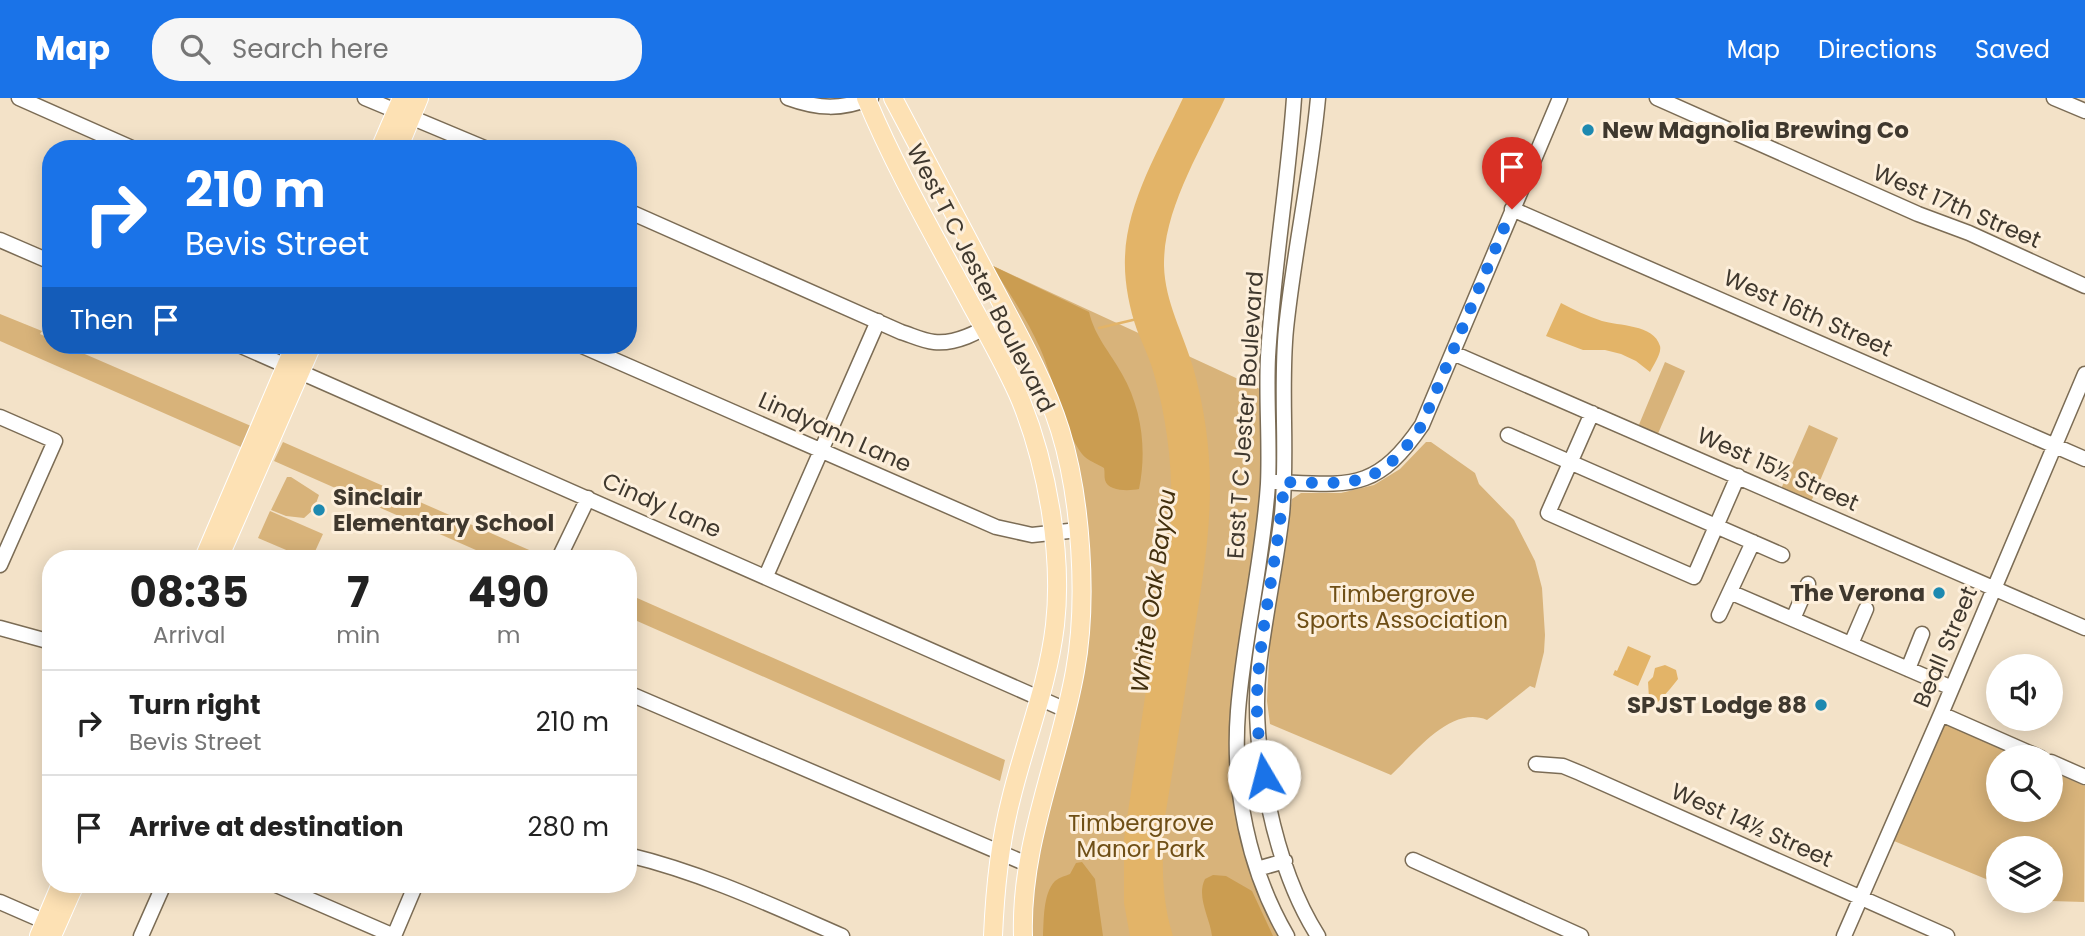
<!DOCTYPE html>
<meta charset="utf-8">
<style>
:root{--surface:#fff;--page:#f6f6f6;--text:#222;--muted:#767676;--line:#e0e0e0;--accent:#1a73e8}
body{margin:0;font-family:Poppins,sans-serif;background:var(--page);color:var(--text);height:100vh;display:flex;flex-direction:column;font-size:26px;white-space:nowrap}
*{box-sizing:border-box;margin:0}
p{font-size:23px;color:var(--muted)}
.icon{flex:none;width:38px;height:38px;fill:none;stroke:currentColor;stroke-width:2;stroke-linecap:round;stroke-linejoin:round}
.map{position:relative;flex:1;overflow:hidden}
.details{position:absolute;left:42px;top:452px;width:595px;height:343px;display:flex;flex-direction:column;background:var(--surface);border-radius:28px;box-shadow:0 4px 18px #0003}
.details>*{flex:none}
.guide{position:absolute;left:42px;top:42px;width:595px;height:214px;border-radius:28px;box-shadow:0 4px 18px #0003;background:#1a73e8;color:#fff;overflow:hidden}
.fabs{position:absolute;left:1986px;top:556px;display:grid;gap:14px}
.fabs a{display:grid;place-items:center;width:77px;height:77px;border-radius:50%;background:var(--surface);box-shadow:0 4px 18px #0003;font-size:35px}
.pin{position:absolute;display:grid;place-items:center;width:60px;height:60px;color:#fff;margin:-72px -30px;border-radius:50% 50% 50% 0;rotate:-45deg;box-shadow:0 0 7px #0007}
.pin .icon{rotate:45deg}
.me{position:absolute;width:77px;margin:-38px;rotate:352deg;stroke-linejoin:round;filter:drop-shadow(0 0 5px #0008)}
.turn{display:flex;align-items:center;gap:24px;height:147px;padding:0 28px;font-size:32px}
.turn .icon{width:91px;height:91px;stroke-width:2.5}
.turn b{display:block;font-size:49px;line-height:60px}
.then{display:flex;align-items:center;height:66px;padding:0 28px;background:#0003;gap:14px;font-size:26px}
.eta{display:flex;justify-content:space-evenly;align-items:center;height:119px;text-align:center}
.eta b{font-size:42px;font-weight:700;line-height:49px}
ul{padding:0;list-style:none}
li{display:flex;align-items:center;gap:21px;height:105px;padding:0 28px;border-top:2px solid var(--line)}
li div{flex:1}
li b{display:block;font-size:26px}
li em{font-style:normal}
header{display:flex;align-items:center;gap:42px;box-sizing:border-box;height:98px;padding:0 35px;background:var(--accent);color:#fff}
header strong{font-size:33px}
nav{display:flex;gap:38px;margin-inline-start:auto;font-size:24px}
.search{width:490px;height:63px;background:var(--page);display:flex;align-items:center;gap:18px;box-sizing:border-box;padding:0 24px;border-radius:28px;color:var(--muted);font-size:26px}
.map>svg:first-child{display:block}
.green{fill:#d8b37a}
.forest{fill:#cb9d51}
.water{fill:#e3b468}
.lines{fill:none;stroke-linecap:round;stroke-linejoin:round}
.stream{stroke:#e3b468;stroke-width:2.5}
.minor-casing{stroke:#7b6c55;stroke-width:17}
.major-casing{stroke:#fff;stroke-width:20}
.minor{stroke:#fff;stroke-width:14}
.major{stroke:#fde1b4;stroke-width:18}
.route{stroke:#1a73e8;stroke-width:12;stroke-dasharray:0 21.6}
.poi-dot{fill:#1d89b0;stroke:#fdefdb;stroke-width:2.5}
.labels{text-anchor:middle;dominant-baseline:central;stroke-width:6;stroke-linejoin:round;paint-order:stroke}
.poi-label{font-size:23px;font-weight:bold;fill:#3f382e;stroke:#fdefdb;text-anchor:start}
.street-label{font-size:23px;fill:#3f382e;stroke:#fdefdb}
.park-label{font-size:23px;fill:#6f4f16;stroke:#fdefdb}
.water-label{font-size:24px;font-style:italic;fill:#43300e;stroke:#fdefdb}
</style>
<header>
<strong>Map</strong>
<div class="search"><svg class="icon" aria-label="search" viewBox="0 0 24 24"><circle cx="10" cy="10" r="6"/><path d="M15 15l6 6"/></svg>Search here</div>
<nav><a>Map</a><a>Directions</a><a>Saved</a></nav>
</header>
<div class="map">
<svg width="2085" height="838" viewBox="0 0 2085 838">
<rect width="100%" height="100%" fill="#f3e2c8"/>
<path class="green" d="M991,167L1262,292L1263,377L1232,650L1281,838H1030L1035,757L1088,535C1092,493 1091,451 1085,410Z
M0,216L42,233L40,236L51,241V247H64L251,328L241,349L0,243Z
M1665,264L1685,273L1657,338L1638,329Z
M1809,327L1838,340L1811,404L1781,391Z
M283,344L543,458L542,460H494L274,363Z
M1426,344H1431L1475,375L1479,386L1514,422L1535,463L1542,490L1545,537L1544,554L1535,590L1530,588L1487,622C1451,607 1416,654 1391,677L1270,626L1267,603L1270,542L1292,401L1301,395H1341L1374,387L1400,371Z
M287,379H291L319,397L314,411L304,420L286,418L271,412Z
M270,413L323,436L312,460H305L258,440Z
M628,496L1005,662L1000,683L628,519Z
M1943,625L2021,660H1998V712H2051V673L2085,688L2084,804L2051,803V751H1998V786L1894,743Z"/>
<path class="forest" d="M991,167L1089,214C1095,239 1110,254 1122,276C1142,311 1147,352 1139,391C1130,393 1108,394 1105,382C1104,378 1105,374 1104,370C1096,365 1088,363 1082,356C1063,331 1054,281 1040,250C1027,221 1009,194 991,167Z
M1082,764L1095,781L1103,838H1043C1044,822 1043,795 1055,783C1060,779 1065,778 1070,776L1076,765Z
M1213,777L1226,778L1252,793L1273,838H1212C1210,820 1196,799 1205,781Z"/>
<path class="water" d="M1183,0H1225C1202,50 1163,111 1164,168C1165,204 1183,235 1193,269C1204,308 1210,348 1210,389C1210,441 1201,491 1193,542C1184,603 1174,664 1164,725C1162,763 1161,801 1173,838H1130L1124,805V741L1171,424C1173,373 1168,326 1154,276C1150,261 1143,247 1137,232C1129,209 1124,183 1125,159C1127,103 1160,50 1183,0Z
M1561,205C1574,212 1587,218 1602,223C1618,228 1654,226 1660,248C1662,255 1653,268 1650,274L1636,263L1621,256L1605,252H1583L1546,238Z
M1628,548L1651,558L1638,588L1613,577L1615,572L1617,573Z
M1665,567L1676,572L1678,581C1671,590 1666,596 1657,605L1652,604L1649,600L1648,584L1653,579L1655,570Z"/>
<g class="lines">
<path class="stream" d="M1099,230L1137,221"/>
<g class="minor-casing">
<path id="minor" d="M19,0L134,51
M365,0L487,51
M788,0C818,11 841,12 871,0
M1318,0C1311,77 1294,153 1286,231C1280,292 1288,355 1282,416C1276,467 1265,517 1259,568C1250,649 1274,769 1318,838
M1657,0L1918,116L1969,135L2085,188
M2054,0L2085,13
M1512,111L2085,361
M628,113L901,234C911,237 923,243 934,244C960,247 986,229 1008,217
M0,142L51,164
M239,247L1066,612
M580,247L996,429L1032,437L1078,432
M1453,255L2085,530
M1592,315L1548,415L1694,479L1738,378
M0,319L55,343L0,467
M1508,337L1782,457
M1276,384C1351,387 1376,394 1422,327L1560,0
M559,460L588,400
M766,478L878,223
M1730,494L1952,590
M1719,517L1753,444
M1793,521L1808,486
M0,530L51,544
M1851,546L1866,511
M1908,571L1922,536
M628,595L1027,766
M1941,616L2041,660
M2051,664L2085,679
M1536,666L1563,668L1580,675L1947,838
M628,757C703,775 771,807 842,838
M1413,762L1581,838
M1257,771L1285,763
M274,786L394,838L416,786
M0,804L55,828
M141,838L164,786
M1287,838C1248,771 1232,690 1238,613C1244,537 1263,463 1268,386C1270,344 1266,301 1268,259C1273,172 1288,87 1294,0
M1844,838L1941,616L2085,276"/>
</g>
<g class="major-casing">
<path id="major" d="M866,0C896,72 935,139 972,208C989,239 1007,270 1021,303C1047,368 1063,456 1055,527C1048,587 1025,643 1011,701C999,747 995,791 993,838
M893,0C926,62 959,125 992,187C1017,234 1044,281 1060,332C1081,400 1088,502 1075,573C1059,663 1020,746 1023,838
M380,51L402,0
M398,51L419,0
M204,460L295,247
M219,460L312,247
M39,838L61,786
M52,838L75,786"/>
</g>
<use href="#minor" class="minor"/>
<use href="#major" class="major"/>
</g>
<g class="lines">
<path class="route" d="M1264,678C1260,651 1256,624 1257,597C1260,526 1279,456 1284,384C1355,386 1379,391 1422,327L1512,111"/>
</g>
<g class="poi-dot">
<circle cx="1588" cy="32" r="7"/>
<circle cx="319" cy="412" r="7"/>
<circle cx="1939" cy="495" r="7"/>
<circle cx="1821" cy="607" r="7"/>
</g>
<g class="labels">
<g class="poi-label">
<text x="1602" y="32">New Magnolia Brewing Co</text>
<text x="333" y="399">Sinclair<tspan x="333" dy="26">Elementary School</tspan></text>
<text x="1925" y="495" text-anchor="end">The Verona</text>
<text x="1807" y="607" text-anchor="end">SPJST Lodge 88</text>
</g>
<g class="street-label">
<text transform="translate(1957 108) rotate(23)">West 17th Street</text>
<text transform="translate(981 180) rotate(63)">West T C Jester Boulevard</text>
<text transform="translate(1808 215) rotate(24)">West 16th Street</text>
<text transform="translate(1245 317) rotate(-86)">East T C Jester Boulevard</text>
<text transform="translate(835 334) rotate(24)">Lindyann Lane</text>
<text transform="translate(1778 371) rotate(24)">West 15½ Street</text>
<text transform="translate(662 407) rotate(24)">Cindy Lane</text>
<text transform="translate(1945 549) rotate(-67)">Beall Street</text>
<text transform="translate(1752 727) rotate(24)">West 14½ Street</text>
</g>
<g class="park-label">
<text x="1402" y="496">Timbergrove<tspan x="1402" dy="26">Sports Association</tspan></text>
<text x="1141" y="725">Timbergrove<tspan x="1141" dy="26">Manor Park</tspan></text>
</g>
<g class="water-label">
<text transform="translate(1153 493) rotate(-82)">White Oak Bayou</text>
</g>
</g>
</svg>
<div class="fabs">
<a><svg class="icon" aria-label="sound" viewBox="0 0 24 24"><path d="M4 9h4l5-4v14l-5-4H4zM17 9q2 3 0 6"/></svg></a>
<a><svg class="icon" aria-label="search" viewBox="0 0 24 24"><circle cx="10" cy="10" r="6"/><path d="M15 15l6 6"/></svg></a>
<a><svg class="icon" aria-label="layers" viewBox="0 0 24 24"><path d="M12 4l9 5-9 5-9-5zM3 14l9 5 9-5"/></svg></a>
</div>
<div class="pin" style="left:1512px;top:111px;background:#d93025"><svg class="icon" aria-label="arrive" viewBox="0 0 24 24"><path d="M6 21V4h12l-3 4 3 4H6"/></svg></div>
<svg class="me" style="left:1264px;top:678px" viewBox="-20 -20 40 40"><circle r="19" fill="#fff"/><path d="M0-13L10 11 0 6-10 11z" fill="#1a73e8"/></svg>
<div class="guide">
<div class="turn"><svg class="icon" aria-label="right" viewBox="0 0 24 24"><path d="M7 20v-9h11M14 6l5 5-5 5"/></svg><div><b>210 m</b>Bevis Street</div></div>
<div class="then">Then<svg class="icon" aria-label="arrive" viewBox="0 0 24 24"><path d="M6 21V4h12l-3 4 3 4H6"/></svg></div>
</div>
<section class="details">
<div class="eta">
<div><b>08:35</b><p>Arrival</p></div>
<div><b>7</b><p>min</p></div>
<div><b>490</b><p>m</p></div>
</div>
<ul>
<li><svg class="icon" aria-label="right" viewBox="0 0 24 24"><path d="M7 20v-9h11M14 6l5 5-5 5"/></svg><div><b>Turn right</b><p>Bevis Street</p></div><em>210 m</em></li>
<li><svg class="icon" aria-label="arrive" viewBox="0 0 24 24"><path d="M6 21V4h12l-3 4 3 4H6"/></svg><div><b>Arrive at destination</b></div><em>280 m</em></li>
</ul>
</section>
</div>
